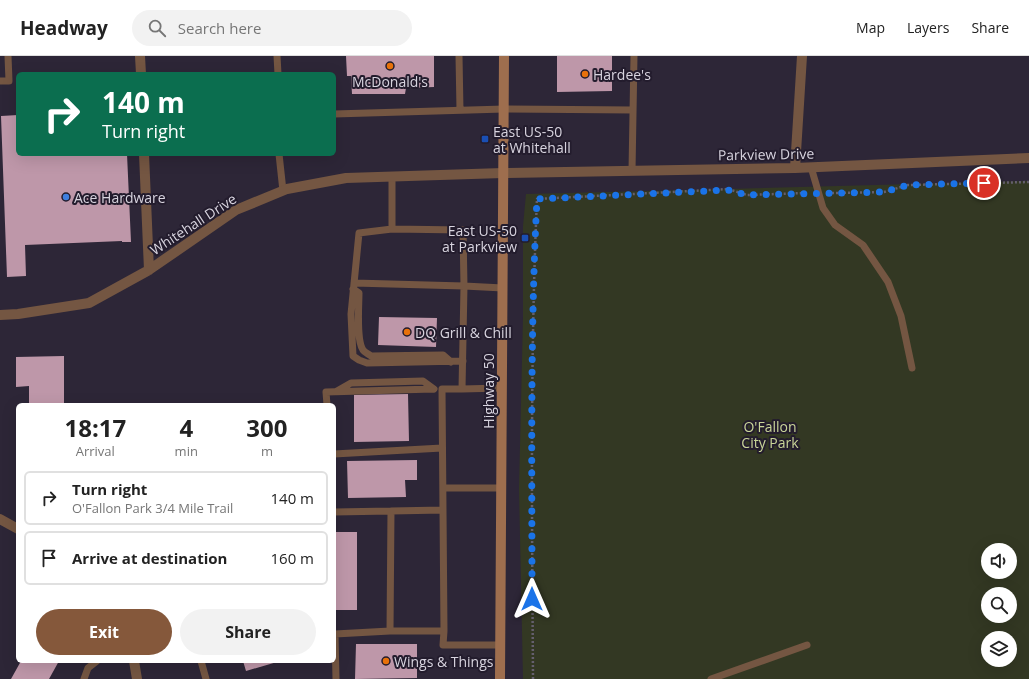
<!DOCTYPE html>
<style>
:root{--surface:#fff;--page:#f2f2f2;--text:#222;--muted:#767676;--line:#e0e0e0;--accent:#85583b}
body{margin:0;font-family:"Open Sans",sans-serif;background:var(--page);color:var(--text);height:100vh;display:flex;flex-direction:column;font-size:15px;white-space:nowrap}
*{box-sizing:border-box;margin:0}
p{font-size:13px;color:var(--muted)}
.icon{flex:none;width:22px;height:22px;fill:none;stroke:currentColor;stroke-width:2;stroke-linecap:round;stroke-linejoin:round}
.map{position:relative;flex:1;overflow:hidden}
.details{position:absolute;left:16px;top:347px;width:320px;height:260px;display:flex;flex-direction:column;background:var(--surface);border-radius:6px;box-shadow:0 4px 16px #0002}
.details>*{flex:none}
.banner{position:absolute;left:16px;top:16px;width:320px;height:84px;border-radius:6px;box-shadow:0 4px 16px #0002;background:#0b6e4f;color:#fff;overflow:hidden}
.buttons{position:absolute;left:981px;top:487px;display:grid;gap:8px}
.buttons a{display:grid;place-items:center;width:36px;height:36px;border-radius:50%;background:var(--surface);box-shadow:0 4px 16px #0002;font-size:20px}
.pin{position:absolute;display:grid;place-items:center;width:34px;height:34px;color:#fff;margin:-17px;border:2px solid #fff;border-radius:50%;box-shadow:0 1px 4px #0007}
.me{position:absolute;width:44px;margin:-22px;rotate:0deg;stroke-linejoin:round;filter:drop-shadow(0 0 3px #0008)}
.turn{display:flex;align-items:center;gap:14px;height:84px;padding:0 20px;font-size:18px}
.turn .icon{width:52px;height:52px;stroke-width:2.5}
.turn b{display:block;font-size:28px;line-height:34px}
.eta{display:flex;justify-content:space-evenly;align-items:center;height:68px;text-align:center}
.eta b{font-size:24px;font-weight:700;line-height:28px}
.action{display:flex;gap:8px;margin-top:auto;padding:8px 20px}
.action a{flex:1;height:46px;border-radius:24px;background:var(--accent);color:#fff;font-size:16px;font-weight:700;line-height:46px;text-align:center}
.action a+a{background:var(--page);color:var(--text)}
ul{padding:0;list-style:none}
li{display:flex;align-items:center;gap:12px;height:54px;margin:0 8px 6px;padding:0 12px;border:2px solid var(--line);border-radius:6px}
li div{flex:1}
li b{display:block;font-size:15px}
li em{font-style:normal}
header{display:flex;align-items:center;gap:24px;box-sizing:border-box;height:56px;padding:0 20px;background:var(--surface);border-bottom:1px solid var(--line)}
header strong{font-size:19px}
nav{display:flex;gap:22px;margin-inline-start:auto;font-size:14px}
.search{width:280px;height:36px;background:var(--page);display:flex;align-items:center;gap:10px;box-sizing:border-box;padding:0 14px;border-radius:22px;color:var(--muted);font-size:15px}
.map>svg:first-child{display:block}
.green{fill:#333823;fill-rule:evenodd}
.building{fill:#be97a9}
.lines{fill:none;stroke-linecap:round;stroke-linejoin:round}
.path{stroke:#655f6e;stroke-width:2.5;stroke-dasharray:2 2;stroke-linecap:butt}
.lane{stroke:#745642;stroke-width:7}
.street{stroke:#745642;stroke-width:10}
.secondary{stroke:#9e6e4e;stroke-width:10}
.route{stroke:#1a73e8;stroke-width:7;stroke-dasharray:0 12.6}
.food-dot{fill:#e8710a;stroke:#231c2d;stroke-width:1.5}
.transit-dot{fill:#1a4fb4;stroke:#231c2d;stroke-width:1.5}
.shop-dot{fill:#3f7fe0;stroke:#231c2d;stroke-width:1.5}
.labels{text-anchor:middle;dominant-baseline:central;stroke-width:4;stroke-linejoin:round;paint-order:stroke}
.poi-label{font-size:14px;fill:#d8d4df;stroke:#231c2d;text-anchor:start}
.street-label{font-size:14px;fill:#d8d4df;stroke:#231c2d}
.park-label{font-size:14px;fill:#c9d598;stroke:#231c2d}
</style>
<header>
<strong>Headway</strong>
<div class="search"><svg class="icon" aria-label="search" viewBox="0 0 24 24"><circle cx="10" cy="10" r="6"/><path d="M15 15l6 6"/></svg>Search here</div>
<nav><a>Map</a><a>Layers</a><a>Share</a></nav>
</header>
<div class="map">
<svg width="1029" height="623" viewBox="0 0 1029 623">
<rect width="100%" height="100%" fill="#2d2637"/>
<path class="green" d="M1029,125V623H523L519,433L523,261V170L526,138L728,133ZM988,494H1010V516H988ZM988,538H1010V560H988ZM988,582H1010V604H988Z"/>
<path class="building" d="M346,0H434V31L406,32L405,38H352L351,20H347Z
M557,0H612V35L557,36Z
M18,59V98H127L131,186H122V185L25,189L26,220L7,221L1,60Z
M379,261L437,262L436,291L378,289Z
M64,300V349H29V330L16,331V301Z
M408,338L409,385L354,386V339Z
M417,404V424H405L406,441L348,442L347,405Z
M334,476H357V554H334Z
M356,588H417V622L355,623Z
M21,605H59L49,623H11Z
M243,605H277V606L246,615Z"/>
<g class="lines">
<path class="path" d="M832,137L884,136L908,129L1029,126
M533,623C532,463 530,303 537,143L728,133L747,139L805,137"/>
<path class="lane" d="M277,0L278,18
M459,0L460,54
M0,25H9L8,0
M334,58L504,53L633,54
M279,98L283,135
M811,111L823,152L835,169L863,189L888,226L901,260L912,312
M632,115L634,0
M392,120V173L463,174L464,230L503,232
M392,173L359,177L351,258L353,300L359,304L367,307L463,305
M354,227L464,230L462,333L502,332
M353,233L359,237C359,250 356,284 363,294C365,297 369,298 371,300L443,299L451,306
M462,333H442L444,575L443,589H500
M337,335L351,327L423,325L434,333
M327,349L326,336L433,333
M334,398L442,392
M443,432H501
M334,456L391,455
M390,575L391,455L443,454
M201,605L206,623
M84,623L88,612L97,605
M336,623L335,578L390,575H444
M711,623L807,589"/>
<path class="street" d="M140,0L141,18
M144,98L149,214
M795,112L802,0
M0,259L18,258L89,247L149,214L236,154L287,133L346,122L503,117L795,112L1029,102
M0,463L18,473
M134,605L137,623"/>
<path class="secondary" d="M500,623L504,0"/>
</g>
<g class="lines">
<path class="route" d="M532,543C532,410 530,276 537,143L728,134L747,139L884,136L908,129L984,127"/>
</g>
<g class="food-dot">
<circle cx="390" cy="10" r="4"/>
<circle cx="585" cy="18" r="4"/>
<circle cx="407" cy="276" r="4"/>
<circle cx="386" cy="605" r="4"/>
</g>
<g class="transit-dot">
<rect x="481" y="79" width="8" height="8" rx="2"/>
<rect x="521" y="178" width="8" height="8" rx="2"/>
</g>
<circle class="shop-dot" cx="66" cy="141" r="4"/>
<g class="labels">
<g class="poi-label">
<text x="593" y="18">Hardee's</text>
<text x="390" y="25" text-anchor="middle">McDonald's</text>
<text x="493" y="75">East US-50<tspan x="493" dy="16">at Whitehall</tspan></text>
<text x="74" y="141">Ace Hardware</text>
<text x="517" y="174" text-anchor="end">East US-50<tspan x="517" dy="16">at Parkview</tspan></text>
<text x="415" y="276">DQ Grill &amp; Chill</text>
<text x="394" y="605">Wings &amp; Things</text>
</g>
<g class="street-label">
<text transform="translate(766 98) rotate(-1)">Parkview Drive</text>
<text transform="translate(193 168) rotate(-33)">Whitehall Drive</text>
<text transform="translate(488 335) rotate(-90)">Highway 50</text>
</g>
<g class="park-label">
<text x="770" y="370">O'Fallon<tspan x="770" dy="16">City Park</tspan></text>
</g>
</g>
</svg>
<div class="buttons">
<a><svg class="icon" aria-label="sound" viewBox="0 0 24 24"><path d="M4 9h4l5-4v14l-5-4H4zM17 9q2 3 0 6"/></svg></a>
<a><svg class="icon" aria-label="search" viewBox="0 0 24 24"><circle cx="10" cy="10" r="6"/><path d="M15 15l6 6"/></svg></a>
<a><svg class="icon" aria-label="layers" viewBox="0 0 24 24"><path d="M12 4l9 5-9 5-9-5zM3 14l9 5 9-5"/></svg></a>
</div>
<div class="pin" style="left:984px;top:127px;background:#d93025"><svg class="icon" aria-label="arrive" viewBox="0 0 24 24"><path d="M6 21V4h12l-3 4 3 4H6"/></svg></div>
<svg class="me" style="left:532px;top:543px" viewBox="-20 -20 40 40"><path d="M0-17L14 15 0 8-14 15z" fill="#1a73e8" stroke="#fff" stroke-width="4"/></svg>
<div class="banner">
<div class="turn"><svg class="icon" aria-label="right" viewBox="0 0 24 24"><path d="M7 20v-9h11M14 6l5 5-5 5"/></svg><div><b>140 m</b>Turn right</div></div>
</div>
<section class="details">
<div class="eta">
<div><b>18:17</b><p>Arrival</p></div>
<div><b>4</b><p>min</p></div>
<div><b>300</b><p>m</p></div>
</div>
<ul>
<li><svg class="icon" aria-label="right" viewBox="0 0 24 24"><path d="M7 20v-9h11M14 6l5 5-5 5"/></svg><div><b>Turn right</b><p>O'Fallon Park 3/4 Mile Trail</p></div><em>140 m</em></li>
<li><svg class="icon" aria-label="arrive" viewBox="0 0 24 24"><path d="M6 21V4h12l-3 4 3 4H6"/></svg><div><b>Arrive at destination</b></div><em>160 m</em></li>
</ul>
<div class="action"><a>Exit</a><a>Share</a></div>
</section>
</div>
